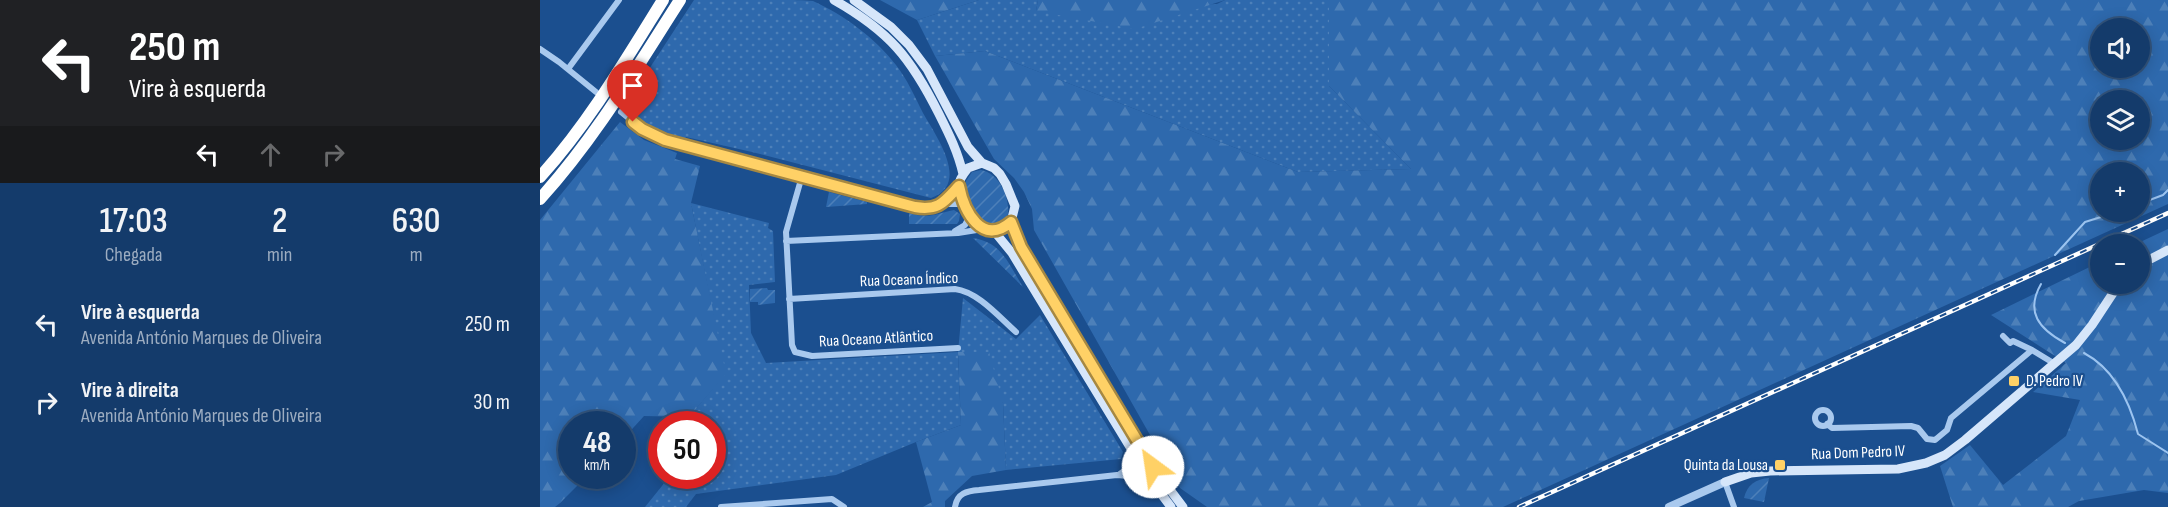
<!DOCTYPE html>
<html lang="pt">
<meta charset="utf-8">
<style>
:root{--surface:#143b6b;--page:#214673;--text:#f1f3f6;--muted:#9dadc1;--line:#33557e}
body{margin:0;font-family:"Sofia Sans Condensed",sans-serif;background:var(--page);color:var(--text);height:100vh;display:flex;flex-direction:column;font-size:22px;white-space:nowrap}
*{box-sizing:border-box;margin:0}
p{font-size:20px;color:var(--muted)}
.icon{flex:none;width:33px;height:33px;fill:none;stroke:currentColor;stroke-width:2;stroke-linecap:round;stroke-linejoin:round}
.map{position:relative;flex:1;overflow:hidden}
.panel{display:flex;flex-direction:column;background:var(--surface);width:540px}
.panel>*{flex:none}
.top-card{background:#202124;color:#fff;overflow:hidden}
.tools{position:absolute;left:1550px;top:18px;display:grid;gap:12px}
.tools a{display:grid;place-items:center;width:60px;height:60px;border-radius:50%;background:var(--surface);box-shadow:0 3px 15px #0003,0 0 0 2px var(--line);font-size:30px}
.speed{position:absolute;left:18px;top:411px;display:flex;gap:12px;font-size:30px;font-weight:700;text-align:center}
.speed>*{display:grid;place-content:center;width:78px;height:78px;border-radius:50%;background:var(--surface);box-shadow:0 3px 15px #0003,0 0 0 2px var(--line);line-height:1}
.speed small{font-size:15px;font-weight:400}
.speed .limit{border:9px solid #d22;background:#fff;color:#111}
.pin{position:absolute;display:grid;place-items:center;width:51px;height:51px;color:#fff;margin:-62px -26px;border-radius:50% 50% 50% 0;rotate:-45deg;box-shadow:0 0 6px #0007}
.pin .icon{rotate:45deg}
.me{position:absolute;width:66px;margin:-33px;rotate:329deg;stroke-linejoin:round;filter:drop-shadow(0 0 4px #0008)}
.turn{display:flex;align-items:center;gap:21px;height:126px;padding:0 30px;font-size:27px}
.turn .icon{width:78px;height:78px;stroke-width:2.5}
.turn b{display:block;font-size:42px;line-height:51px}
.lanes{display:flex;align-items:center;height:57px;padding:0 30px;background:#0003;justify-content:center;gap:30px;direction:ltr}
.lanes .off{opacity:.35}
.eta{display:flex;justify-content:space-evenly;align-items:center;height:102px;text-align:center}
.eta b{font-size:36px;font-weight:600;line-height:42px}
ul{padding:0;list-style:none}
li{display:flex;align-items:center;gap:18px;height:78px;padding:0 30px}
li div{flex:1}
li b{display:block;font-size:22px}
li em{font-style:normal}
main{display:flex;flex:1;min-height:0}
.map>svg:first-child{display:block}
.grass{fill:url(#grass-dots)}
.forest{fill:url(#forest-firs);fill-rule:evenodd}
.garden{fill:url(#garden-furrows)}
.lines{fill:none;stroke-linecap:round;stroke-linejoin:round}
.stream{stroke:#9cc4f0;stroke-width:2}
.minor{stroke:#a9c9ee;stroke-width:6}
.tertiary{stroke:#a9c9ee;stroke-width:8}
.secondary{stroke:#d6e6fa;stroke-width:9}
.motorway{stroke:#fff;stroke-width:12}
.rail-casing{stroke:#fff;stroke-width:4.5}
.rail{stroke:#1b4f8f;stroke-width:2;stroke-dasharray:7;stroke-linecap:butt}
.route-casing{stroke:#a68842;stroke-width:15}
.route{stroke:#ffd166;stroke-width:10}
.poi-dot{fill:#ffd166;stroke:#1b4f8f;stroke-width:2}
.labels{text-anchor:middle;dominant-baseline:central;stroke-width:4.5;stroke-linejoin:round;paint-order:stroke}
.street-label{font-size:16px;fill:#fff;stroke:#1b4f8f}
.poi-label{font-size:16px;fill:#fff;stroke:#1b4f8f;text-anchor:start}
</style>
<main>
<section class="panel">
<div class="top-card">
<div class="turn"><svg class="icon" aria-label="left" viewBox="0 0 24 24"><path d="M17 20v-9H6M10 6l-5 5 5 5"/></svg><div><b>250 m</b>Vire à esquerda</div></div>
<div class="lanes"><svg class="icon" aria-label="left" viewBox="0 0 24 24"><path d="M17 20v-9H6M10 6l-5 5 5 5"/></svg><svg class="icon off" aria-label="ahead" viewBox="0 0 24 24"><path d="M12 20V5M6 11l6-6 6 6"/></svg><svg class="icon off" aria-label="right" viewBox="0 0 24 24"><path d="M7 20v-9h11M14 6l5 5-5 5"/></svg></div>
</div>
<div class="eta">
<div><b>17:03</b><p>Chegada</p></div>
<div><b>2</b><p>min</p></div>
<div><b>630</b><p>m</p></div>
</div>
<ul>
<li><svg class="icon" aria-label="left" viewBox="0 0 24 24"><path d="M17 20v-9H6M10 6l-5 5 5 5"/></svg><div><b>Vire à esquerda</b><p>Avenida António Marques de Oliveira</p></div><em>250 m</em></li>
<li><svg class="icon" aria-label="right" viewBox="0 0 24 24"><path d="M7 20v-9h11M14 6l5 5-5 5"/></svg><div><b>Vire à direita</b><p>Avenida António Marques de Oliveira</p></div><em>30 m</em></li>
</ul>
</section>
<div class="map">
<svg width="1628" height="507" viewBox="0 0 1628 507">
<defs>
<pattern id="grass-dots" width="8" height="8" patternUnits="userSpaceOnUse" patternTransform="scale(1.5)"><rect width="8" height="8" fill="#2e69ad"/><path d="M2 2h.1M6 6h.1" fill="none" stroke="#4d80b9" stroke-width="1.8" stroke-linecap="round"/></pattern>
<pattern id="forest-firs" width="22" height="20" patternUnits="userSpaceOnUse" patternTransform="scale(1.5)"><rect width="22" height="20" fill="#2e69ad"/><path d="M5 1l3.5 6h-7zM16 11l3.5 6h-7z" fill="#4d80b9"/></pattern>
<pattern id="garden-furrows" width="10" height="10" patternUnits="userSpaceOnUse" patternTransform="scale(1.5)"><rect width="10" height="10" fill="#2e69ad"/><path d="M-1 1l2-2M0 10L10 0M9 11l2-2" fill="none" stroke="#4d80b9"/></pattern>
</defs>
<rect width="100%" height="100%" fill="#1b4f8f"/>
<path class="grass" d="M154,0C183,0 212,0 241,0C251,0 264,0 273,1C304,15 335,38 356,65C367,79 375,97 383,113C396,136 431,184 391,198L212,152L146,137L144,140C121,133 103,124 83,109Z
M439,0H498L496,11L677,4L685,0H789V86L871,169L758,172L445,51L395,56L377,20Z
M151,203L229,223L228,228L233,231L235,282L209,285L211,333L226,363L418,352L423,298L476,339L500,315L583,452L581,459L466,470L463,403L418,353L421,425L376,442L296,475L156,494L146,507H105L130,476H172V424H150L149,417L185,374Z"/>
<path class="forest" d="M340,0H439L377,20Z
M498,0H685L595,29L496,11Z
M789,0H1628V204L963,507H667L640,488L494,230L492,209L484,192L474,178L454,159L395,56L445,51L758,172L871,169L789,86ZM1599,28V68H1560V28ZM1599,100V140H1560V100ZM1599,172V212H1560V172Z
M80,122L104,140L137,153L135,159L160,166L151,203L186,374L149,417L104,416L83,439L82,424H32V476H47L20,503L15,507H0V220Z
M1628,229V493L1604,490L1539,501L1528,507H1413L1400,466L1430,445L1463,485L1526,436L1540,400L1493,392L1526,363L1451,315L1560,262V284H1599V244H1596Z
M418,352H449L463,403L466,470L432,476L405,501V507H383L392,502L376,442L421,425Z"/>
<path class="garden" d="M441,170C460,173 472,201 467,218C444,239 422,202 426,181L432,172Z
M289,192L327,202V204L286,207Z
M414,210L420,214L419,221L417,224H369V213C389,219 395,214 414,210Z
M433,238C462,242 469,265 483,287Z
M227,288L228,290H235V303L218,305V302H210V289Z
M1229,478L1224,502L1204,498C1207,485 1216,479 1229,478Z"/>
<g class="lines">
<path class="stream" d="M1599,204L1623,195L1628,190
M1515,255L1545,222L1577,212
M1501,284C1485,312 1499,329 1525,343
M1544,353C1574,369 1590,403 1598,434L1628,453"/>
<path class="minor" d="M0,49L19,62L56,92
M28,69L79,0
M81,112L102,129L125,140L375,207L390,208L402,204H425
M262,176L246,232L252,345L255,352L272,356L418,348
M402,204L419,185
M415,231L425,225L430,215
M246,241L418,233L443,229
M249,299L415,289C438,292 458,316 476,332
M1463,336L1470,343L1473,341L1492,350
M1275 418a8 8 0 1 1 16 0a8 8 0 1 1-16 0Z
M1287,424L1292,428L1371,426L1378,428L1387,439L1395,440L1407,430L1411,418L1492,350L1515,364
M580,474L592,465L594,455
M1185,482L1194,507
M181,507L292,499L304,507
M415,507C417,493 427,491 439,490L577,475L599,477L612,482"/>
<path class="tertiary" d="M1129,507L1185,482"/>
<path class="secondary" d="M294,0C349,31 371,58 399,114C409,134 418,152 423,174
M314,0L351,27L369,45L387,69L428,147L442,163L454,168L460,174L466,184L475,206L471,222C447,243 431,222 423,199C421,195 418,190 419,185C419,179 424,173 428,168L442,163
M471,222C487,265 514,303 538,342C571,398 603,455 643,507
M454,231L472,253L607,475L631,507
M1599,265L1628,250
M1185,482L1211,473L1230,471L1358,469L1386,463L1405,455L1425,440L1536,345L1552,325L1579,284"/>
<path class="motorway" d="M0,177C48,124 85,61 123,0
M0,199C56,137 95,70 140,0"/>
<g class="rail-casing">
<path id="rail" d="M979,507L1628,213"/>
</g>
<use href="#rail" class="rail"/>
</g>
<g class="lines">
<g class="route-casing">
<path id="route" d="M93,122L102,129L125,140L375,207C399,211 404,202 419,186C424,211 442,247 471,222L481,247L613,467"/>
</g>
<use href="#route" class="route"/>
</g>
<g class="poi-dot">
<rect x="1468" y="375" width="12" height="12" rx="3"/>
<rect x="1234" y="459" width="12" height="12" rx="3"/>
</g>
<g class="labels">
<g class="street-label">
<text transform="translate(369 280) rotate(-2)">Rua Oceano Índico</text>
<text transform="translate(336 339) rotate(-3)">Rua Oceano Atlântico</text>
<text transform="translate(1318 453) rotate(-2)">Rua Dom Pedro IV</text>
</g>
<g class="poi-label">
<text x="1486" y="381">D. Pedro IV</text>
<text x="1228" y="465" text-anchor="end">Quinta da Lousa</text>
</g>
</g>
</svg>
<div class="tools">
<a><svg class="icon" aria-label="sound" viewBox="0 0 24 24"><path d="M4 9h4l5-4v14l-5-4H4zM17 9q2 3 0 6"/></svg></a>
<a><svg class="icon" aria-label="layers" viewBox="0 0 24 24"><path d="M12 4l9 5-9 5-9-5zM3 14l9 5 9-5"/></svg></a>
<a>+</a>
<a>−</a>
</div>
<div class="speed"><div>48<small>km/h</small></div><div class="limit">50</div></div>
<div class="pin" style="left:93px;top:122px;background:#d93025"><svg class="icon" aria-label="arrive" viewBox="0 0 24 24"><path d="M6 21V4h12l-3 4 3 4H6"/></svg></div>
<svg class="me" style="left:613px;top:467px" viewBox="-20 -20 40 40"><circle r="19" fill="#fff"/><path d="M0-13L10 11 0 6-10 11z" fill="#ffd166"/></svg>
</div>
</main>
